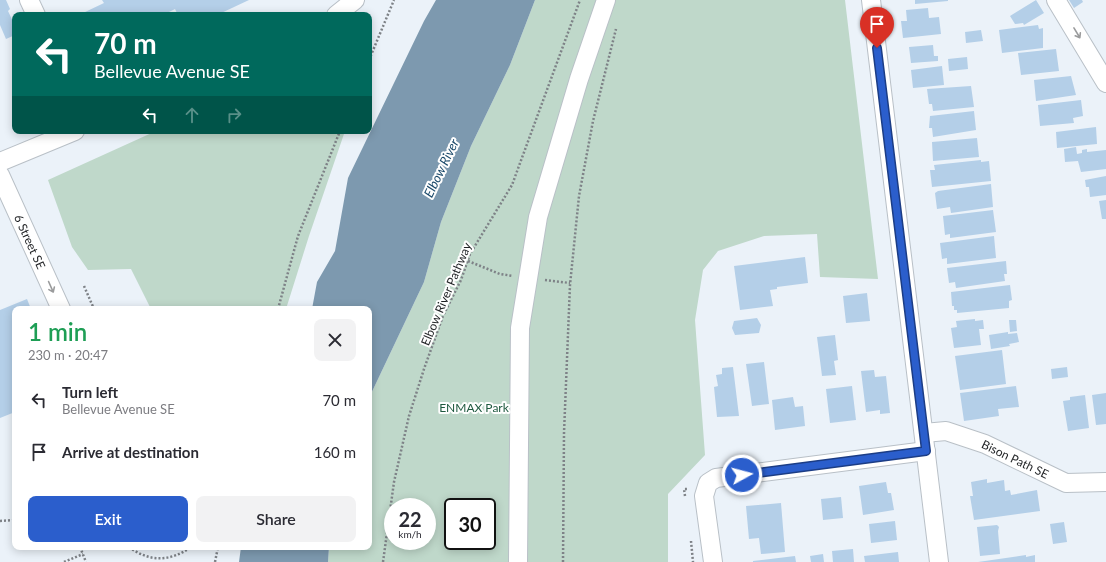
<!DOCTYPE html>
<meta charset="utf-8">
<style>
:root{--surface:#fff;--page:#f2f2f3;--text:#2b2b33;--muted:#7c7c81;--accent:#2b5ecc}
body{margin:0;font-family:Lato,sans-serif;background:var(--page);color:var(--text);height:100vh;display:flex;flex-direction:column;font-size:15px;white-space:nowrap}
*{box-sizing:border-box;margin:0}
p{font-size:13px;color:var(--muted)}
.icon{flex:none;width:22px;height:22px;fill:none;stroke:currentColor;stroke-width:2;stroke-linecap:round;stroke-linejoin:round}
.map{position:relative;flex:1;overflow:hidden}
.sheet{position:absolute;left:12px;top:306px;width:360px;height:244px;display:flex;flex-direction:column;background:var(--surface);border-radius:8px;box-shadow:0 2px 10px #0003}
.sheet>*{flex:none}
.banner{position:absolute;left:12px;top:12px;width:360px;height:122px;border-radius:8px;box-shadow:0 2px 10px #0003;background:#00695c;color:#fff;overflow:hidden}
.speed{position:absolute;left:384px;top:498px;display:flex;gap:8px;font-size:20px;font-weight:700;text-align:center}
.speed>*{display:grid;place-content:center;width:52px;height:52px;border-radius:50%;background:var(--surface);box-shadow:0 2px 10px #0003;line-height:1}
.speed small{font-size:10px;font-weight:400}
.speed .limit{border:2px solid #111;border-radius:6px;background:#fff;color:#111}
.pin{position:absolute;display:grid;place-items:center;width:34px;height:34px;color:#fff;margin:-41px -17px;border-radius:50% 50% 50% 0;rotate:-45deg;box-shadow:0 0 4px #0007}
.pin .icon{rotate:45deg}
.me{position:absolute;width:44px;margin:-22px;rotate:83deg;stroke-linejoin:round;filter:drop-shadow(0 0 3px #0008)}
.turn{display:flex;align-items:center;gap:14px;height:84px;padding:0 16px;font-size:18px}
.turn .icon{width:52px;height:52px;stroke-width:2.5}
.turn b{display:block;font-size:28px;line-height:34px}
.lanes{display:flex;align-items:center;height:38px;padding:0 16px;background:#0003;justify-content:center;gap:20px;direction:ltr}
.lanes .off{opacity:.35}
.round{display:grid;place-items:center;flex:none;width:42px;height:42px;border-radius:8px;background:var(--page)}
.overview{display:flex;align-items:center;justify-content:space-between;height:68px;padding:0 16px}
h1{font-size:24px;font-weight:600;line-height:30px;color:#1e9e55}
.primary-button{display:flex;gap:8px;margin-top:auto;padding:8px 16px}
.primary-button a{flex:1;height:46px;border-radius:8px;background:var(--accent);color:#fff;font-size:16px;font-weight:600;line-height:46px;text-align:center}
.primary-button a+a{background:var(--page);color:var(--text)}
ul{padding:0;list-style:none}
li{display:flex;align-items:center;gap:12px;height:52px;padding:0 16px}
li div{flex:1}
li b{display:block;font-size:15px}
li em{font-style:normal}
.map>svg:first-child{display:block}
.green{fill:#bfd8ca;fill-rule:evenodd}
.water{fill:#7d99af}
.building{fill:#b4cfe8}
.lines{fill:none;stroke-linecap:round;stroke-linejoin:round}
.minor-casing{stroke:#b9c0c7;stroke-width:20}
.path{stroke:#7e8287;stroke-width:2.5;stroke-dasharray:2 2;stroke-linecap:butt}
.minor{stroke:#fff;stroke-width:18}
.oneway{stroke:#9a9b9c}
.route-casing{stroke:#1c3d85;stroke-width:10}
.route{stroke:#2b5ecc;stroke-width:7}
.labels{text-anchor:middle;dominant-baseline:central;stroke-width:4;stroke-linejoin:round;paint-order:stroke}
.street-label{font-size:12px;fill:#1e2023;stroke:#fefefe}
.park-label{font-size:12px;fill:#1e593f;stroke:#fefefe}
.water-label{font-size:13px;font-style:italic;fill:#1a496a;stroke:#fefefe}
</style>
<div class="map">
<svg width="1106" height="562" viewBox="0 0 1106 562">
<rect width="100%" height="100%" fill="#ebf2f9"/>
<path class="green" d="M535,0H845L878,279L820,277L817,234L764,236L718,251L703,270L695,320L705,455L668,494V562H328L329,547H369V398L424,282L441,222L471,146L510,65ZM393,507H427V541H393ZM453,507H487V541H453Z
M156,131H345L309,236L286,309H151L131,269L88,270L72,247L48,180Z"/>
<path class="water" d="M436,0H535L510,65L471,146L441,222L424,282L369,398V309H312L317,282L335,251L348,178L424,21Z
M241,547H329L328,562H239Z"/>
<path class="building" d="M0,0H6L10,9L8,11L15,26V35L6,39L0,25Z
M102,0H249L217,15H178L175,9L163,15H84L83,13L104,3Z
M915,0H948V1L915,4Z
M1036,0L1044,13L1024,25L1023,23L1015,24L1010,16Z
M1069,0H1082L1083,2L1074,8Z
M928,8L929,18L939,17L941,34L903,38L901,21H907L906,10Z
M1038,25L1039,29L1043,28V48L1002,53L999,30Z
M981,30L983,41L966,43L965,32Z
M933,45L934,56H938V61L911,63L909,47Z
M1056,49L1059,71L1021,75L1018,53Z
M967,57L968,69L949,71L948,59Z
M942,66L944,85L913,88L911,70Z
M1071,76L1076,95L1036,101L1034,80Z
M971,86L974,107L933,111L932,104H929L927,89Z
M1081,100L1083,116L1073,118L1074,123L1040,126L1038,105Z
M974,111L976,130L933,137L932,128H929L930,116Z
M1096,127L1097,144L1057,148L1056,132Z
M977,138L979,157L933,161L932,142Z
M1076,147L1077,154L1082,153V150L1087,149V152L1106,150V169L1081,172L1078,161L1065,162L1064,149Z
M981,160V162L989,161L991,181L932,187L930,170H935L934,165Z
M1106,176V195L1090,197L1089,187H1086L1085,180Z
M991,184L993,207L951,213L950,207L937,209L935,193L938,191Z
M1106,200V219H1102L1099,201Z
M993,210L996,232L950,238V234L945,235L943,216Z
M994,236L996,258L947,264V258L942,259L940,243Z
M805,257L808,283L777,287V289L770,290L773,306L740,310L734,266Z
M1006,261L1007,274H1004L1005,281L956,288L955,282L949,283L947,268Z
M1010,285L1012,300L1009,301V308L957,313V310H954V306H952L951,292Z
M867,293L870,321L846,323L843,296Z
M27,299L31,309H15V412L0,418V310Z
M757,318L761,325L759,333L735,335L732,328L734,321Z
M975,319V321L983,320L984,329H979L981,345L954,348L951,328L957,327L956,321Z
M1009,320H1016L1017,331L1010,332Z
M1008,332V334L1017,333L1019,342L1009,344L1010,346L991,349L989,335Z
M835,335L838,360L834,361L836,375L822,376L817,337Z
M1002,350L1006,384L960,390L955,356Z
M764,362L769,404L752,406L746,364Z
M733,367L739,416L717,417L714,387L718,386L716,375L722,374V368Z
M1067,367L1068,377L1052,379L1051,369Z
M874,370L875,377L886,376L890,413L880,414V410L866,412L861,371Z
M852,386L856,420L830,423L826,389Z
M1016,386L1019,407L998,409L999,416L964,421L960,393Z
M1106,393V424L1096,425L1092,395Z
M1085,395L1089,428L1068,431L1063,401L1070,400V397Z
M793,397L795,407L803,406L805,426L775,430L772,400Z
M987,479V483L1004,480L1005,491L1010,490L1011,495L1037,490L1040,511L974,520L970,496H973L971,482Z
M886,482L888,493H891L894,510L863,515L859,486Z
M841,497L843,518L823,520L821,499Z
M781,503L785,552L761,554L759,538L749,539L746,506Z
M895,521L897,540L871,543L869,524Z
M1064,522L1067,542L1053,544L1050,524Z
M997,525L999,527L998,531L1000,554L980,556L977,527Z
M853,549L854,562H833L832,551Z
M898,552L899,562H865L864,556Z
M823,554L824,562H811L810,556Z
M1026,555V557L1035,555V562H978Z
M795,556L796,562H753V561Z"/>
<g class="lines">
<g class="minor-casing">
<g id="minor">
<path d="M29,0L36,15"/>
<path d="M871,0L939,562"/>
<path d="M1056,0L1106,83"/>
<path d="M336,15L355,0"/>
<path d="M0,162L75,131"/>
<path id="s1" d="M0,175L61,309"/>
<path id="s2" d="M924,433L946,431L985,444L1066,483L1106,482"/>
<path d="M518,562L520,328L538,217L579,79L606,0"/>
<path d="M713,562L704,496L708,483L716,478L926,451"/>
</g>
</g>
<path class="path" d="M369,60L394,0
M468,261L500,274L513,276
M545,280L570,283
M84,286L94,309
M278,309L298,236L340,131
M685,496L684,489H688
M0,521L15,520
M691,541L693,562
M80,547L86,562
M129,547C149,562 170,562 191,547
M64,562L83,554
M215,562L218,547
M383,562L394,482L409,416L424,369L443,316L461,280L470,254L512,185L580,0
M563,562L564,433L570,285L579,196L593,121L616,29"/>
<use href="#minor" class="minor"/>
</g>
<defs><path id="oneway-shaft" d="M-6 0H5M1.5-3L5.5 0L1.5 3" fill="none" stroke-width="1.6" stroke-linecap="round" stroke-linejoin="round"/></defs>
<g class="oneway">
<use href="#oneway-shaft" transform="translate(1077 33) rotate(59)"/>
<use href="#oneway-shaft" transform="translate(51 287) rotate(66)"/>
</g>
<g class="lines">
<g class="route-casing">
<path id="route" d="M742,475L926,451L877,48"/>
</g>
<use href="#route" class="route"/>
</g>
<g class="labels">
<g class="street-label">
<text stroke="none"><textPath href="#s1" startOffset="73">6 Street SE</textPath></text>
<text transform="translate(446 294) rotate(-67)">Elbow River Pathway</text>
<text stroke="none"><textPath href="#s2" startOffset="97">Bison Path SE</textPath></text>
</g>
<g class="park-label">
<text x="474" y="407">ENMAX Park</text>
</g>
<g class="water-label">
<text transform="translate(441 168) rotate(-64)">Elbow River</text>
</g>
</g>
</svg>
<div class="speed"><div>22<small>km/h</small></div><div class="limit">30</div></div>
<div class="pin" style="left:877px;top:48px;background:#d93025"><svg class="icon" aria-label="arrive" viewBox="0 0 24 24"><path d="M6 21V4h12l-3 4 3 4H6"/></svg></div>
<svg class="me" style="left:742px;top:475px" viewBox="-20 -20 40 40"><circle r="17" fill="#2b5ecc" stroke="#fff" stroke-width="3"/><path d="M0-11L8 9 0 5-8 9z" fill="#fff"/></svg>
<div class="banner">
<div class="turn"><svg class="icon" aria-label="left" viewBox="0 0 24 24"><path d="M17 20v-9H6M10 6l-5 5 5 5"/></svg><div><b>70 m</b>Bellevue Avenue SE</div></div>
<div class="lanes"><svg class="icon" aria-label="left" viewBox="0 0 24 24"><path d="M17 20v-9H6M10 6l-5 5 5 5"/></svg><svg class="icon off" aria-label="ahead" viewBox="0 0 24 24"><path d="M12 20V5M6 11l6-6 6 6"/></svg><svg class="icon off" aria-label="right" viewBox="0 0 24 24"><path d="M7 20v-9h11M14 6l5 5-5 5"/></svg></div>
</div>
<section class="sheet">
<div class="overview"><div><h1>1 min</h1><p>230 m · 20:47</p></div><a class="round"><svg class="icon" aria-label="close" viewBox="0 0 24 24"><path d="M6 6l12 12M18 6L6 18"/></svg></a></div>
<ul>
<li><svg class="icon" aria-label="left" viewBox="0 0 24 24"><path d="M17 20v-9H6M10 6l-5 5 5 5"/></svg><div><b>Turn left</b><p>Bellevue Avenue SE</p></div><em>70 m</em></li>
<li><svg class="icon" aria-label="arrive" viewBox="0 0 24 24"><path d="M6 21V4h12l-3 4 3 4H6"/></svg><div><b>Arrive at destination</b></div><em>160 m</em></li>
</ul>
<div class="primary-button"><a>Exit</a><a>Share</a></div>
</section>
</div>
